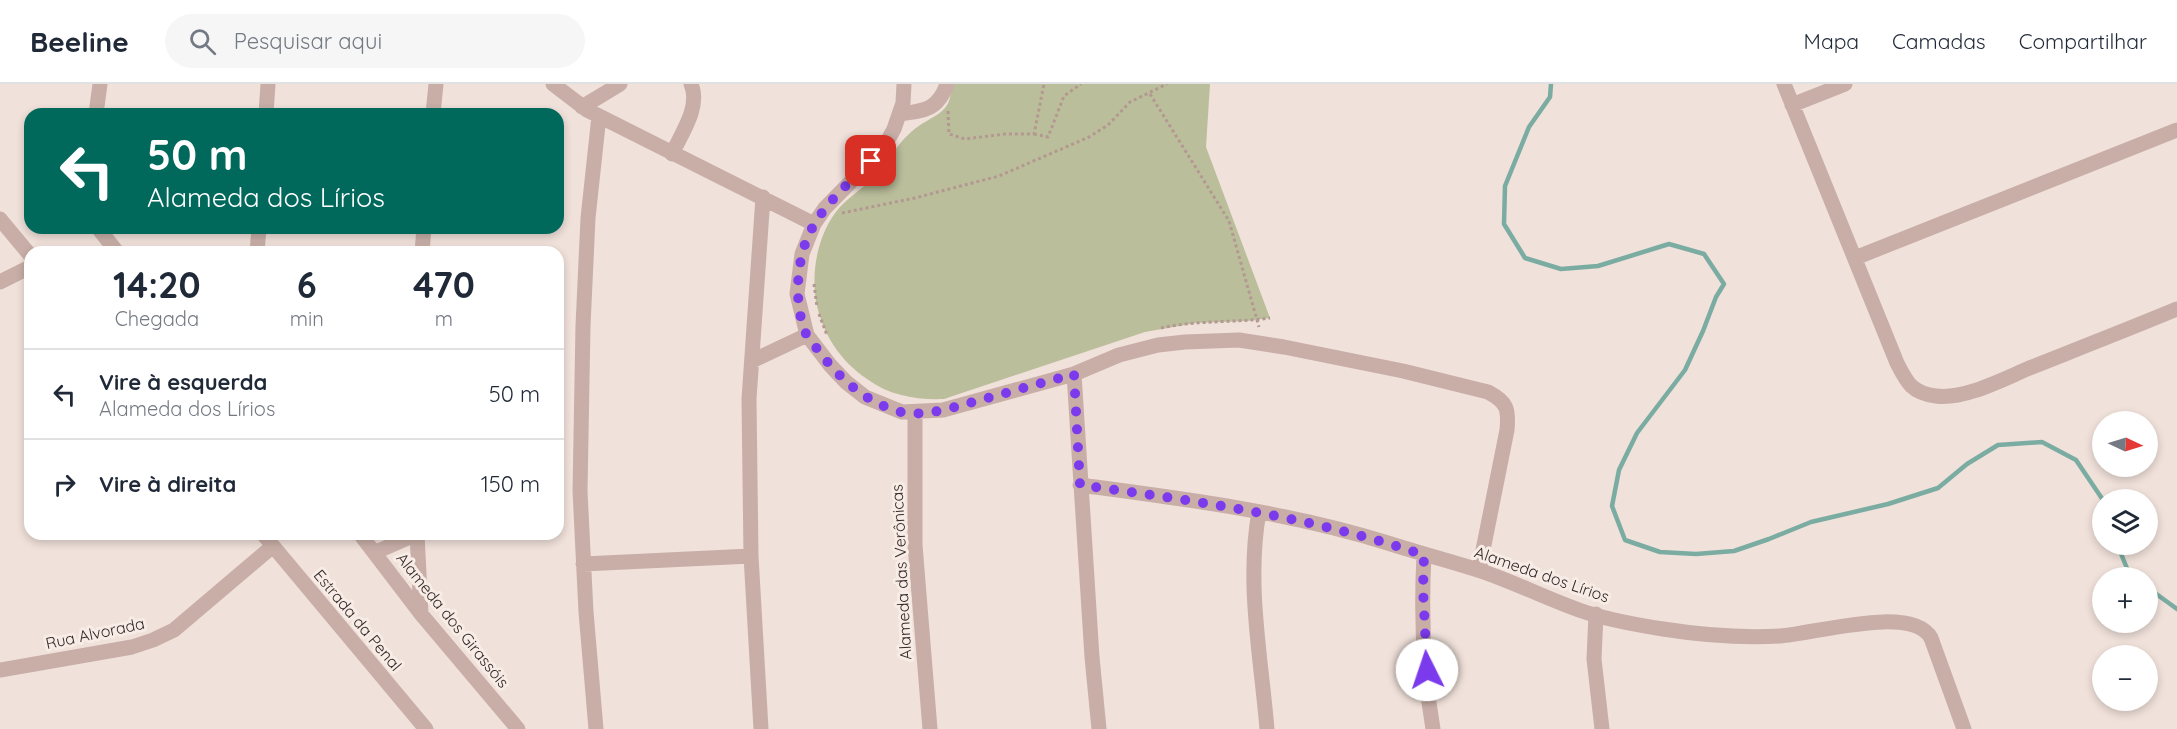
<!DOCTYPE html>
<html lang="pt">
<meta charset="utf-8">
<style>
:root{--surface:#fff;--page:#f6f6f7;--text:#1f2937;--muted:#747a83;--line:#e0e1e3}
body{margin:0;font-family:Quicksand,sans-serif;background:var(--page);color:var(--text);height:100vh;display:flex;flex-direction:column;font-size:22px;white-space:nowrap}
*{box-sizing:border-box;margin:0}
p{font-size:20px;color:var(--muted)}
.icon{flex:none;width:33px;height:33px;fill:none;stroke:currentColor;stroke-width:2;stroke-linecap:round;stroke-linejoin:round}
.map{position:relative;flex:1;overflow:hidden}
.drawer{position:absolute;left:24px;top:162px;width:540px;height:294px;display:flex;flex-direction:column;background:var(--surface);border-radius:18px;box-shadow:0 3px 9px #0003}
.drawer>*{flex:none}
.top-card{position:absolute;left:24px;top:24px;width:540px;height:126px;border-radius:18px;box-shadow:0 3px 9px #0003;background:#00695c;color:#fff;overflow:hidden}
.needle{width:39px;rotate:94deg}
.tools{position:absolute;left:2092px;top:327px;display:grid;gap:12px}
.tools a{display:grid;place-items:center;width:66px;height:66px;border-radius:50%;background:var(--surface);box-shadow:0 3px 9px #0003;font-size:30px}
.pin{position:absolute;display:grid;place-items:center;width:51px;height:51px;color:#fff;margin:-26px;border-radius:12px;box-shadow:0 3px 9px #0006}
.me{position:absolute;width:66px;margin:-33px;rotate:356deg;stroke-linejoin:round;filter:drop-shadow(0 0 4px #0008)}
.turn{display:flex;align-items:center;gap:21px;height:126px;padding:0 24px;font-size:27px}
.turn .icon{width:78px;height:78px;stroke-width:2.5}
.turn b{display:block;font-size:42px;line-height:51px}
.eta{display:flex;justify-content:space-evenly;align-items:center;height:102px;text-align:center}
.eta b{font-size:36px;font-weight:800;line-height:42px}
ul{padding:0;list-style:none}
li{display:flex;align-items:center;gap:18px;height:90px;padding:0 24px;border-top:2px solid var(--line)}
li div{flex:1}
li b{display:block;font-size:22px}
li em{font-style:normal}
header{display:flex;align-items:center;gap:36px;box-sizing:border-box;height:84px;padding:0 30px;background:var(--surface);border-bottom:2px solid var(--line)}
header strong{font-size:28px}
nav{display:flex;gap:33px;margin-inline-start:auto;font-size:21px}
.search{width:420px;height:54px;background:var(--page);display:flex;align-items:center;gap:15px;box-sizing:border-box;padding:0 21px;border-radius:33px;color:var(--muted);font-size:22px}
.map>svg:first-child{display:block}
.green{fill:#bbbe9b}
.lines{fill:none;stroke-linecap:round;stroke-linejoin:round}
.stream{stroke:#7baca2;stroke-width:4.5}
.path{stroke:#b39891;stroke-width:3;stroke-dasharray:3 3;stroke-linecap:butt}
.minor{stroke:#c8aea7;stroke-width:15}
.route{stroke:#7c3aed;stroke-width:10;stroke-dasharray:0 18}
.labels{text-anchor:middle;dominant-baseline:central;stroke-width:6;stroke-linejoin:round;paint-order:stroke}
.street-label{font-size:16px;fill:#342827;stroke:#f8ece6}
</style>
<header>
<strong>Beeline</strong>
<div class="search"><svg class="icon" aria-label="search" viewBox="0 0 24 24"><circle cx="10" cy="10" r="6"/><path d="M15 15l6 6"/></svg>Pesquisar aqui</div>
<nav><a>Mapa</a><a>Camadas</a><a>Compartilhar</a></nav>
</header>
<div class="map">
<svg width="2177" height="645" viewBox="0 0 2177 645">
<rect width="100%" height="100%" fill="#f0e1da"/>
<path class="green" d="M951,0H1210L1206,63L1270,234L1247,237L1196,239L1145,248L944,315C917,316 890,312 867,295C840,277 822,249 816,217C811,186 818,148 840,123C850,112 865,103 877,90C888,78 896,62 908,51C928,30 953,34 951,0Z"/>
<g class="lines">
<path class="stream" d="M1551,0L1550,13L1529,43L1505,102L1504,140L1525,174L1561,185L1598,182L1669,160L1704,170L1724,200L1716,213L1703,247L1685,286L1637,349L1619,386L1612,422L1625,456L1660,468L1696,470L1734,467L1769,455L1811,438L1888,420L1938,404L1967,380L1998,361L2042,358L2076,376L2103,416
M2117,460L2131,494
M2148,504L2177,525"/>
<path class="path" d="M1150,10L1229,137L1259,243
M948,27L949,50L965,55L1005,50H1034L1044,0
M1034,50L1048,53L1064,12L1081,0
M842,129L915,114L999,92L1089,53L1108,41L1130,18L1167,0
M814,200L817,223
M819,230L827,251
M1161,244C1197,236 1233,239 1270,234"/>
<path class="minor" d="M553,0L587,26L599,32L814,140
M904,0L903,19L894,45L883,65L825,124L814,140L802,170L797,210L807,251L830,281L846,298L865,313L902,328L943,326L1074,290L1119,271L1158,261L1185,258L1239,256L1284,263L1403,287L1488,308C1507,318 1509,325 1507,346L1479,486
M1784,0L1897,279C1907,299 1912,309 1936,312C1965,316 2005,294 2032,283C2080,264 2129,245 2177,225
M1792,21L1845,0
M582,23L620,0
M96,30L100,0
M266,30L268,0
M433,30L436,0
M899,30C924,27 938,26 947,0
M672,70C681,50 701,23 691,0
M0,135L30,171
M98,144L117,168
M257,168L259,144
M422,168L424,144
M1855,174L2177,46
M0,198L30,183
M752,277L807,251
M1074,290L1092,573L1099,645
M915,329V461L930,645
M1080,401C1185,415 1290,428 1391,460C1420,469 1449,477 1478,486C1512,497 1545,514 1579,526C1604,535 1637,541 1663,545C1701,551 1741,554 1780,552C1814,550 1912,520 1931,554L1964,645
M1259,428C1246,499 1261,573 1267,645
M263,450L426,645
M360,450L421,530L518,645
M417,450L421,530
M376,468L417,450
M1424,471C1421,528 1423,588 1433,645
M583,480L751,472
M1596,530L1594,575L1602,645
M0,586L132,563L153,556L174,546L273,462
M596,645L586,528L580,407L583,242L588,134L599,32
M761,645L751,472L749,315L763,113"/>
</g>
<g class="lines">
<path class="route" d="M871,77C844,104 810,132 802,171C796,195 796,229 807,252C810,257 815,262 818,266C839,294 866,319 901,328C919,332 941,327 959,322L1074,290L1080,401C1197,417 1312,433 1424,471L1423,505L1427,586"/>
</g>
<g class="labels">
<g class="street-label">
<text transform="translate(901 488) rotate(-93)">Alameda das Verônicas</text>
<text transform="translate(1542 490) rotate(19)">Alameda dos Lírios</text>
<text transform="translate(358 536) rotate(50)">Estrada da Penal</text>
<text transform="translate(453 536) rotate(51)">Alameda dos Girassóis</text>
<text transform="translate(95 549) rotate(-12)">Rua Alvorada</text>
</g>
</g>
</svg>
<div class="tools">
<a><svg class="needle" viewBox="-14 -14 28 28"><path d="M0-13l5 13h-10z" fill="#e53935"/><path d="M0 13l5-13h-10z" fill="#747a83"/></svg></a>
<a><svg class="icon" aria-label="layers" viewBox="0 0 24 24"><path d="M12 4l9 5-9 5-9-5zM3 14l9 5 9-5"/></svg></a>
<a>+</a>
<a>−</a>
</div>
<div class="pin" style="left:871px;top:77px;background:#d93025"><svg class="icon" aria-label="arrive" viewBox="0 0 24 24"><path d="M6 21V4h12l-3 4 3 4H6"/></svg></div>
<svg class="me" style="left:1427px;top:586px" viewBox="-20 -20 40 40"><circle r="19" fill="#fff"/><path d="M0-13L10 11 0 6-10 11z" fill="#7c3aed"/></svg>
<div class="top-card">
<div class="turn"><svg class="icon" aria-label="left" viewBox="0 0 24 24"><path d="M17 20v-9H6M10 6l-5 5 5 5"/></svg><div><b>50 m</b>Alameda dos Lírios</div></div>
</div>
<section class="drawer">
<div class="eta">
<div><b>14:20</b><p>Chegada</p></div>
<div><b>6</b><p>min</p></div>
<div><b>470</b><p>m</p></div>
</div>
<ul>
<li><svg class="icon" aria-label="left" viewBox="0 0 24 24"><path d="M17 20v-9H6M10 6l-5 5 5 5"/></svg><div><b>Vire à esquerda</b><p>Alameda dos Lírios</p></div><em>50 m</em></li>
<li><svg class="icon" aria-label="right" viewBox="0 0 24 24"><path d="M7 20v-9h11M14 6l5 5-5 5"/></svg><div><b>Vire à direita</b></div><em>150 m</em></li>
</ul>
</section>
</div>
